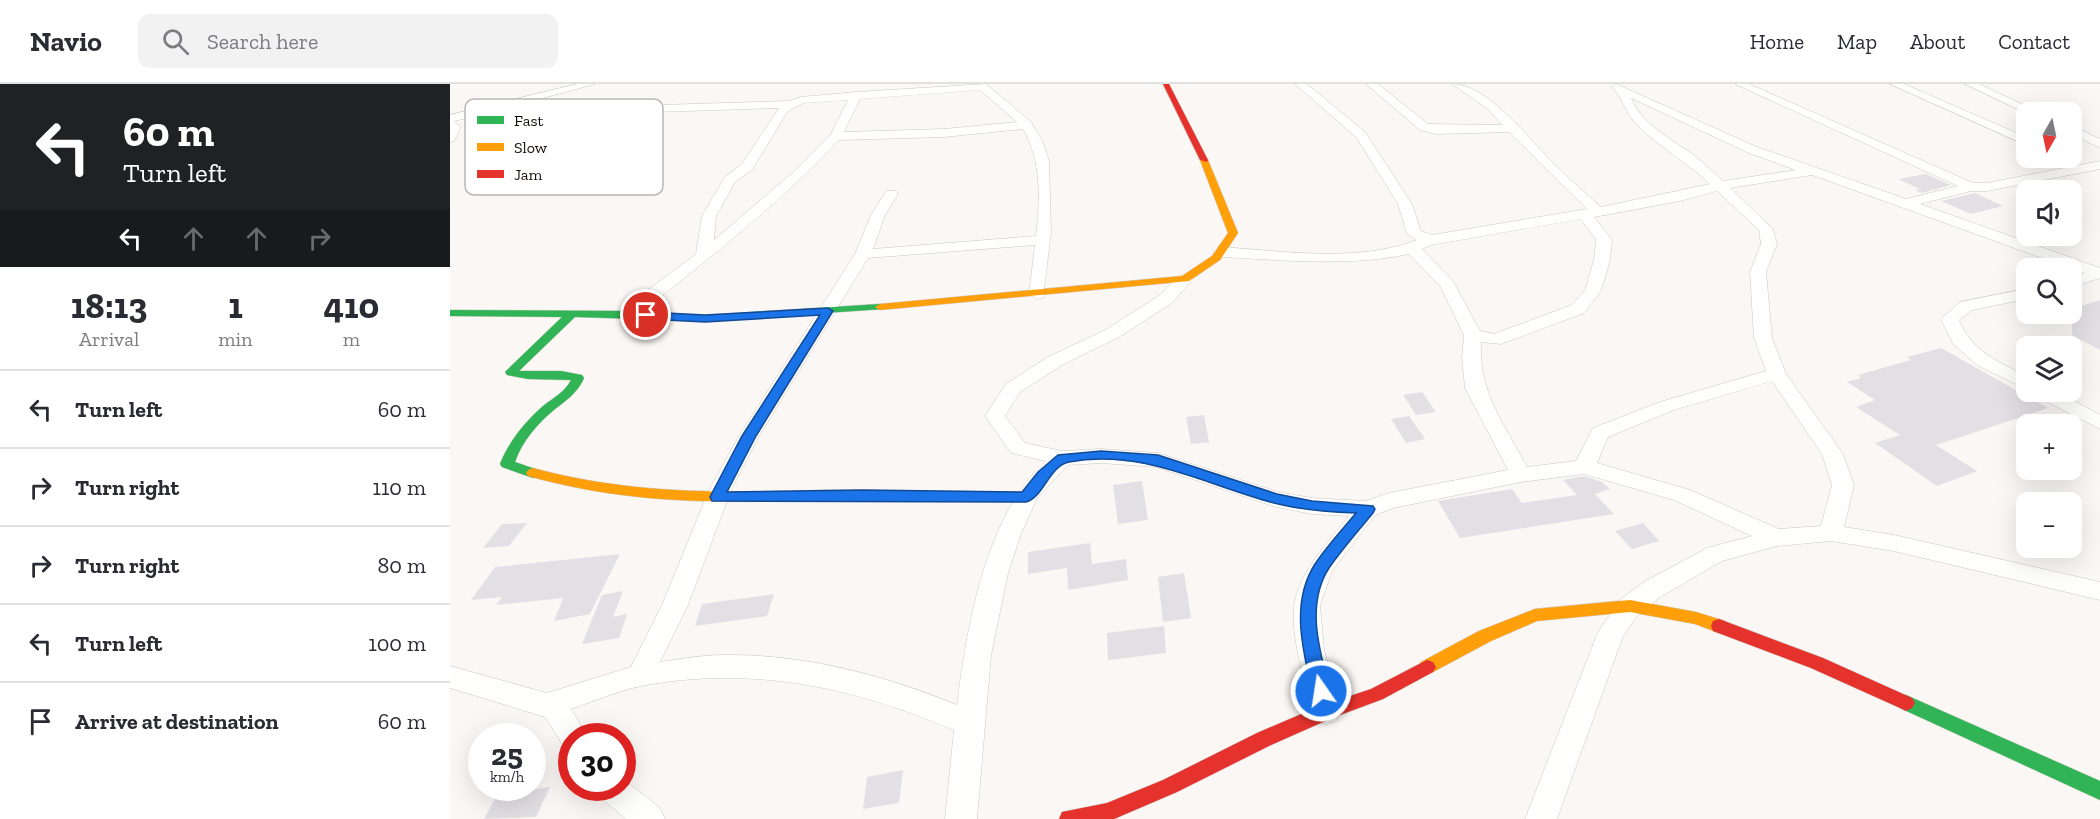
<!DOCTYPE html>
<meta charset="utf-8">
<style>
:root{--surface:#fff;--page:#f2f2f3;--text:#2b2b33;--muted:#7c7c81;--line:#e1e1e2}
body{margin:0;font-family:"Zilla Slab",serif;background:var(--page);color:var(--text);height:100vh;display:flex;flex-direction:column;font-size:22px;white-space:nowrap}
*{box-sizing:border-box;margin:0}
p{font-size:20px;color:var(--muted)}
.icon{flex:none;width:33px;height:33px;fill:none;stroke:currentColor;stroke-width:2;stroke-linecap:round;stroke-linejoin:round}
.map{position:relative;flex:1;overflow:hidden}
.sheet{display:flex;flex-direction:column;background:var(--surface);width:450px}
.sheet>*{flex:none}
.banner{background:#202124;color:#fff;overflow:hidden}
.needle{width:39px;rotate:189deg}
.controls{position:absolute;left:1566px;top:18px;display:grid;gap:12px}
.controls a{display:grid;place-items:center;width:66px;height:66px;border-radius:12px;background:var(--surface);box-shadow:0 6px 24px #0002;font-size:30px}
.speed{position:absolute;left:18px;top:639px;display:flex;gap:12px;font-size:30px;font-weight:700;text-align:center}
.speed>*{display:grid;place-content:center;width:78px;height:78px;border-radius:50%;background:var(--surface);box-shadow:0 6px 24px #0002;line-height:1}
.speed small{font-size:15px;font-weight:400}
.speed .limit{border:9px solid #d22;background:#fff;color:#111}
.pin{position:absolute;display:grid;place-items:center;width:51px;height:51px;color:#fff;margin:-26px;border:3px solid #fff;border-radius:50%;box-shadow:0 2px 6px #0007}
.me{position:absolute;width:66px;margin:-33px;rotate:347deg;stroke-linejoin:round;filter:drop-shadow(0 0 4px #0008)}
.turn{display:flex;align-items:center;gap:21px;height:126px;padding:0 24px;font-size:27px}
.turn .icon{width:78px;height:78px;stroke-width:2.5}
.turn b{display:block;font-size:42px;line-height:51px}
.lanes{display:flex;align-items:center;height:57px;padding:0 24px;background:#0003;justify-content:center;gap:30px;direction:ltr}
.lanes .off{opacity:.35}
.eta{display:flex;justify-content:space-evenly;align-items:center;height:102px;text-align:center}
.eta b{font-size:36px;font-weight:700;line-height:42px}
ul{padding:0;list-style:none}
li{display:flex;align-items:center;gap:18px;height:78px;padding:0 24px;border-top:2px solid var(--line)}
li div{flex:1}
li b{display:block;font-size:22px}
li em{font-style:normal}
header{display:flex;align-items:center;gap:36px;box-sizing:border-box;height:84px;padding:0 30px;background:var(--surface);border-bottom:2px solid var(--line)}
header strong{font-size:28px}
nav{display:flex;gap:33px;margin-inline-start:auto;font-size:21px}
.search{width:420px;height:54px;background:var(--page);display:flex;align-items:center;gap:15px;box-sizing:border-box;padding:0 21px;border-radius:12px;color:var(--muted);font-size:22px}
main{display:flex;flex:1;min-height:0}
.map>svg:first-child{display:block}
.building{fill:#e3e0e5}
.lines{fill:none;stroke-linecap:round;stroke-linejoin:round}
.street-casing{stroke:#cdc8c1;stroke-width:1}
.fast-casing{stroke:#cdc8c1;stroke-width:1}
.slow-casing{stroke:#cdc8c1;stroke-width:1}
.jam-casing{stroke:#cdc8c1;stroke-width:1}
.street{fill:#fefefd;fill-rule:evenodd}
.fast{fill:#30b455;fill-rule:evenodd}
.slow{fill:#ff9f0a;fill-rule:evenodd}
.jam{fill:#e5322d;fill-rule:evenodd}
.route{fill:#1a73e8;stroke:#114b97;stroke-width:1.5}
.key{fill:#fff;stroke:#b9b7b4;stroke-width:1.5}
.key-label{font-size:16px;fill:#160f06}
</style>
<header>
<strong>Navio</strong>
<div class="search"><svg class="icon" aria-label="search" viewBox="0 0 24 24"><circle cx="10" cy="10" r="6"/><path d="M15 15l6 6"/></svg>Search here</div>
<nav><a>Home</a><a>Map</a><a>About</a><a>Contact</a></nav>
</header>
<main>
<section class="sheet">
<div class="banner">
<div class="turn"><svg class="icon" aria-label="left" viewBox="0 0 24 24"><path d="M17 20v-9H6M10 6l-5 5 5 5"/></svg><div><b>60 m</b>Turn left</div></div>
<div class="lanes"><svg class="icon" aria-label="left" viewBox="0 0 24 24"><path d="M17 20v-9H6M10 6l-5 5 5 5"/></svg><svg class="icon off" aria-label="ahead" viewBox="0 0 24 24"><path d="M12 20V5M6 11l6-6 6 6"/></svg><svg class="icon off" aria-label="ahead" viewBox="0 0 24 24"><path d="M12 20V5M6 11l6-6 6 6"/></svg><svg class="icon off" aria-label="right" viewBox="0 0 24 24"><path d="M7 20v-9h11M14 6l5 5-5 5"/></svg></div>
</div>
<div class="eta">
<div><b>18:13</b><p>Arrival</p></div>
<div><b>1</b><p>min</p></div>
<div><b>410</b><p>m</p></div>
</div>
<ul>
<li><svg class="icon" aria-label="left" viewBox="0 0 24 24"><path d="M17 20v-9H6M10 6l-5 5 5 5"/></svg><div><b>Turn left</b></div><em>60 m</em></li>
<li><svg class="icon" aria-label="right" viewBox="0 0 24 24"><path d="M7 20v-9h11M14 6l5 5-5 5"/></svg><div><b>Turn right</b></div><em>110 m</em></li>
<li><svg class="icon" aria-label="right" viewBox="0 0 24 24"><path d="M7 20v-9h11M14 6l5 5-5 5"/></svg><div><b>Turn right</b></div><em>80 m</em></li>
<li><svg class="icon" aria-label="left" viewBox="0 0 24 24"><path d="M17 20v-9H6M10 6l-5 5 5 5"/></svg><div><b>Turn left</b></div><em>100 m</em></li>
<li><svg class="icon" aria-label="arrive" viewBox="0 0 24 24"><path d="M6 21V4h12l-3 4 3 4H6"/></svg><div><b>Arrive at destination</b></div><em>60 m</em></li>
</ul>
</section>
<div class="map">
<svg width="1650" height="735" viewBox="0 0 1650 735">
<rect width="100%" height="100%" fill="#faf7f4"/>
<path class="building" d="M1476,90L1501,101L1472,109L1465,106L1470,105L1448,95Z
M1525,109L1553,122L1521,130L1491,117Z
M1650,216V266L1622,251V225Z
M1491,264L1598,324L1486,361L1527,387L1487,402L1425,359L1450,351L1406,323L1425,316L1397,298L1411,294L1408,291L1461,276L1457,273Z
M972,308L986,328L966,331L953,311Z
M754,331L759,358L741,360L736,333Z
M959,332L975,355L956,359L941,335Z
M1134,392L1152,398L1160,405L1145,410L1164,430L1010,454L988,417L1062,405L1072,419L1127,411L1113,396Z
M692,397L698,436L668,440L663,401Z
M77,439L59,462L33,464L52,440Z
M1193,439L1209,457L1182,465L1165,447Z
M640,459L642,480L676,475L678,496L618,506L617,484L578,490V468Z
M170,470L140,530L104,537L113,514L46,521L52,513L21,516L45,483Z
M734,489L741,534L713,538L708,493Z
M173,507L163,533L177,530L169,554L132,560L152,511Z
M324,510L317,532L245,542L252,520Z
M714,542L716,569L658,576L657,549Z
M453,686L449,719L413,725L417,693Z
M100,703L86,733L34,735L47,711Z"/>
<g class="lines">
<g class="street-casing">
<path id="street" d="M127,0H145L48,26L339,17L351,13L406,8L536,0L581,38L593,58L599,77L601,148L593,214L587,215L579,210L585,161L418,174L309,352L282,404L238,521L210,578C231,575 253,571 274,571C354,570 434,591 507,621C517,543 535,432 596,377L561,369L535,332L556,300L598,273L657,245L710,211L729,192L735,190L743,195L722,219L669,253L612,281L570,308L555,332L575,359L612,367L651,365L708,369L828,408L862,414L916,417L939,409L1058,386L1015,304L1012,274L1014,251L990,202L959,170C898,183 833,176 771,173L763,168L771,163C833,167 907,179 967,156L957,150L948,120L906,53L845,0H857L915,48L962,120L971,147L982,151L1137,125L1059,48L986,50L970,46L916,0H928L978,40L1052,41L1038,25L1002,0C1039,0 1080,57 1106,82C1120,96 1136,109 1151,123L1260,100C1238,79 1209,63 1187,41C1175,28 1172,13 1162,3L1166,0L1307,63L1456,115L1508,102L1285,0H1299L1523,99H1537L1650,77V85L1537,107H1521L1470,120L1650,184V194L1622,203V193L1634,189L1362,91L1280,104L1323,145L1327,160L1316,188L1322,254L1336,290L1393,370L1404,401L1394,443L1444,451L1650,498V516L1444,467L1381,457L1327,462L1272,477L1212,512L1189,529L1173,552L1107,735H1075L1148,548L1171,515L1194,498L1257,464L1302,452L1224,416L1134,390L1071,398L943,424L925,431L882,487L870,522L874,565L890,628L886,637L876,640L866,637L862,628C855,597 841,554 844,523C848,489 879,457 899,432L862,430L826,423L706,383L651,379L618,381L587,414L571,450L558,489L541,571L527,735H495L504,646C403,603 301,581 191,602C168,607 144,617 121,625L137,652H122V664L113,661L95,633L0,604V582L97,609L181,583L212,521L260,404L289,352L405,170L421,131L436,107H446L448,110L435,131L423,165L586,152C590,116 592,77 573,45L494,53L389,56C327,122 255,178 183,234H171L168,230L171,226L246,170L252,132L275,93L292,80L329,24L17,34L4,37L11,43L4,57L0,58V31ZM530,6L567,38L494,45L394,48L410,15ZM1181,14L1299,69L1346,86L1273,97C1264,89 1255,80 1245,72C1222,55 1192,41 1181,14ZM398,16L381,50L348,84L264,156L266,132L285,98L302,86L337,28L353,19ZM1267,107L1309,146L1311,160L1300,188L1304,254L1316,287L1210,318L1143,344L1126,377L1077,383C1055,341 1028,308 1031,258L1051,260L1134,229L1151,207L1160,176L1162,156L1144,133L1230,117ZM1131,135L1146,156L1144,176L1135,206L1122,221L1044,250L1030,247L1003,197L972,165L981,161ZM1322,297L1372,370L1382,401L1371,442L1329,445L1240,406L1147,379L1158,353L1224,326Z
M1440,0H1454L1576,53V61Z
M1515,0H1529L1589,28L1576,29Z
M1622,42L1650,55V64L1622,50Z
M1576,205V215L1522,226L1509,236C1523,268 1547,277 1576,292V305L1527,281L1503,260L1491,235L1510,218Z
M1583,308H1607L1650,331V345L1586,312Z
M172,694L210,724L215,735H176L151,714L147,704H172Z"/>
</g>
<g class="fast-casing">
<path id="fast" d="M430,220L434,221V225L255,237L125,233L69,287H111L132,291L134,294C128,308 117,316 105,325C88,339 72,357 65,378L88,386L90,389L83,394L52,383L50,380C59,357 75,338 93,322C103,314 115,308 121,296L78,295L57,291L55,288L112,233L0,232V226L177,227L255,231Z
M377,406L576,408L583,413L576,418L372,414L370,411L372,408Z
M1456,611L1650,697V716L1450,624L1447,619L1450,614Z"/>
</g>
<g class="slow-casing">
<path id="slow" d="M751,74L758,76L788,149L770,176L739,197L430,226L425,223L430,220L732,192L762,172L778,149L750,76Z
M83,384C182,411 276,409 377,406L384,411L377,416C271,419 182,421 78,392L76,389L78,386Z
M1180,516L1246,528L1275,537L1277,542L1275,547L1269,549L1245,540L1180,528L1087,537L1041,557L983,588L977,590L971,588L968,583L971,578L1029,547L1085,525Z"/>
</g>
<g class="jam-casing">
<path id="jam" d="M713,0H719L758,76L757,78L750,76Z
M1269,535L1373,574L1462,614L1465,619L1462,624L1456,627L1450,624L1361,584L1263,547L1261,542L1263,537Z
M977,576L983,578L986,583L983,588L933,615L882,634L821,661L727,708L664,735H609L612,728L657,719L713,696L807,649L870,622L921,605Z"/>
</g>
<use href="#street" class="street"/>
<use href="#fast" class="fast"/>
<use href="#slow" class="slow"/>
<use href="#jam" class="jam"/>
</g>
<path class="route" d="M378,224L383,227L306,352L277,408L412,406L572,408L588,388L608,371L651,367L708,371L827,410L862,417L923,422L925,425L923,429C908,447 892,465 879,484C855,521 870,568 880,607L877,612L871,615L864,612L862,607C853,566 840,519 865,480C877,462 892,446 906,429C878,428 851,426 824,419C756,401 691,364 619,378C599,382 594,413 576,418L262,417L260,413L292,352L370,231L255,238L196,235L191,231L196,228L255,231Z"/>
<rect x="15" y="15" width="198" height="96" rx="9" class="key"/>
<rect x="27" y="32" width="27" height="8" fill="#30b455"/>
<rect x="27" y="59" width="27" height="8" fill="#ff9f0a"/>
<rect x="27" y="86" width="27" height="8" fill="#e5322d"/>
<g class="key-label">
<text x="64" y="42">Fast</text>
<text x="64" y="69">Slow</text>
<text x="64" y="96">Jam</text>
</g>
</svg>
<div class="controls">
<a><svg class="needle" viewBox="-14 -14 28 28"><path d="M0-13l5 13h-10z" fill="#e53935"/><path d="M0 13l5-13h-10z" fill="#7c7c81"/></svg></a>
<a><svg class="icon" aria-label="sound" viewBox="0 0 24 24"><path d="M4 9h4l5-4v14l-5-4H4zM17 9q2 3 0 6"/></svg></a>
<a><svg class="icon" aria-label="search" viewBox="0 0 24 24"><circle cx="10" cy="10" r="6"/><path d="M15 15l6 6"/></svg></a>
<a><svg class="icon" aria-label="layers" viewBox="0 0 24 24"><path d="M12 4l9 5-9 5-9-5zM3 14l9 5 9-5"/></svg></a>
<a>+</a>
<a>−</a>
</div>
<div class="speed"><div>25<small>km/h</small></div><div class="limit">30</div></div>
<div class="pin" style="left:196px;top:231px;background:#d93025"><svg class="icon" aria-label="arrive" viewBox="0 0 24 24"><path d="M6 21V4h12l-3 4 3 4H6"/></svg></div>
<svg class="me" style="left:871px;top:607px" viewBox="-20 -20 40 40"><circle r="17" fill="#1a73e8" stroke="#fff" stroke-width="3"/><path d="M0-11L8 9 0 5-8 9z" fill="#fff"/></svg>
</div>
</main>
